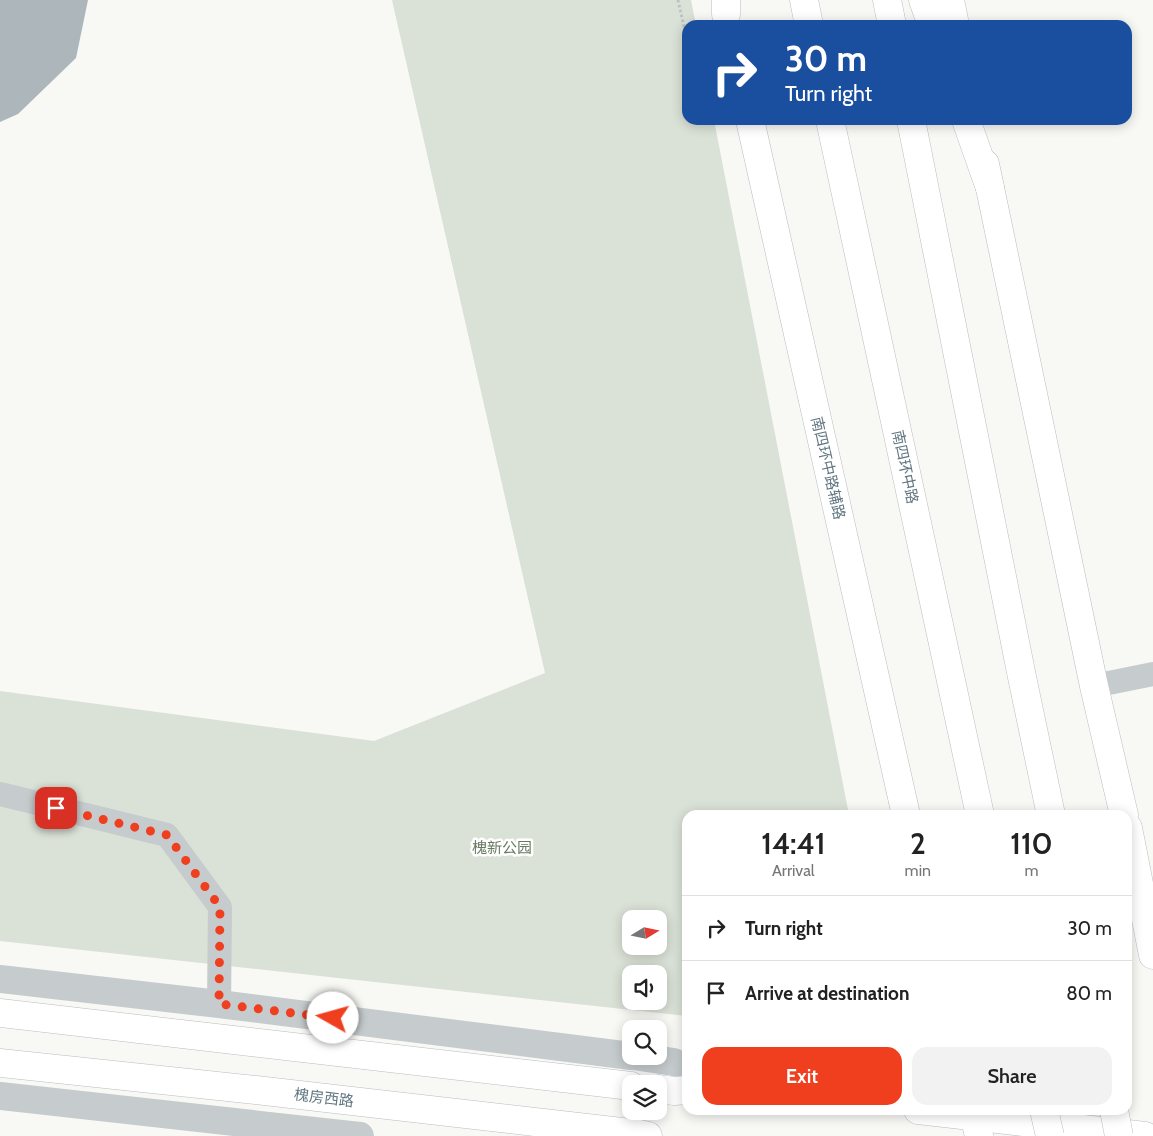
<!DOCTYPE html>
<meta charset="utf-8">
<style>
:root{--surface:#fff;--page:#f2f2f2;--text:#222;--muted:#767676;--line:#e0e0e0;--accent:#ef3f1f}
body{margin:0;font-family:Cabin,"Noto Sans SC",sans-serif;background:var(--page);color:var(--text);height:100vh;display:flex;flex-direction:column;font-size:19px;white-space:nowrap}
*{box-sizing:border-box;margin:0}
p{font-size:16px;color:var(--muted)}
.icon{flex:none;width:28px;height:28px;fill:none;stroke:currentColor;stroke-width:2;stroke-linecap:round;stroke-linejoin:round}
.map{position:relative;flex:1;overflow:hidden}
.sheet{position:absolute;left:682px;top:810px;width:450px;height:305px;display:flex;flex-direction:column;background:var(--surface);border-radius:15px;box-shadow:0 2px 12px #0003}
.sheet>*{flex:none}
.banner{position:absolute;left:682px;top:20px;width:450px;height:105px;border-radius:15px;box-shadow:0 2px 12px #0003;background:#1a4fa0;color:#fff;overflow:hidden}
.needle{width:32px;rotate:80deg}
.fabs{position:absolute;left:622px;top:910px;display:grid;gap:10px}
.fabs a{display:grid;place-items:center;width:45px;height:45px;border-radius:10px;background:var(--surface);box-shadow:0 2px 12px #0003;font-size:25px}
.pin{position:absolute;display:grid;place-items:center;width:42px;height:42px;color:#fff;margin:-21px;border-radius:10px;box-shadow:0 2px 8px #0006}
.me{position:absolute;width:55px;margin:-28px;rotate:277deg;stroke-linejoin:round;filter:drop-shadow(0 0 4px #0008)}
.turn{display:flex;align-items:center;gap:18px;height:105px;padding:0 20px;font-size:22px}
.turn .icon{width:65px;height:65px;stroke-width:2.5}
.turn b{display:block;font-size:35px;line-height:42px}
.eta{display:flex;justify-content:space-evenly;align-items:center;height:85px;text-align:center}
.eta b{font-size:30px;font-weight:600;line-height:35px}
.primary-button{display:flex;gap:10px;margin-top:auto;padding:10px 20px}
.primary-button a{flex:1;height:58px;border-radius:15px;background:var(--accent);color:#fff;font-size:20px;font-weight:600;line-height:58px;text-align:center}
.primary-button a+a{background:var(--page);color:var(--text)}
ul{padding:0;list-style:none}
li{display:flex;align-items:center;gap:15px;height:65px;padding:0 20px;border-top:1px solid var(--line)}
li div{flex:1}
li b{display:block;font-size:19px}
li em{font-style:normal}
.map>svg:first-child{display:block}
.green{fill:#dae1d6;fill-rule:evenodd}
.building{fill:#acb6bb}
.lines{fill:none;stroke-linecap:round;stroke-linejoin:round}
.secondary-casing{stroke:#b8bec2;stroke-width:29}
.primary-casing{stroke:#b9bec1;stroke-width:29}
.trunk-casing{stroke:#babec1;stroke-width:29}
.path{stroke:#bfc2c4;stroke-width:3;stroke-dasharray:2.5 2.5;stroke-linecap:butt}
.minor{stroke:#c6cbcd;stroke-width:24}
.tertiary{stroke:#c6cbcd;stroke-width:28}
.secondary{stroke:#fff;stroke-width:28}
.primary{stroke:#fff;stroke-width:28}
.trunk{stroke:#fff;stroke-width:28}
.trunk-bridge-casing{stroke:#babec1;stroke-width:29;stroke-linecap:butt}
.trunk-bridge{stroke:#fff;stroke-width:28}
.route{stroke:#ef3f1f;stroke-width:9;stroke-dasharray:0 16.2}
.labels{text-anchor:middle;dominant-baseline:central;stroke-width:5;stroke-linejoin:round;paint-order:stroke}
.street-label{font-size:15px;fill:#617682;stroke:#fff}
.park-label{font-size:15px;fill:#677a61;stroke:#fff}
</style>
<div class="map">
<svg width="1153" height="1136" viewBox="0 0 1153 1136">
<rect width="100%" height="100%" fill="#f8f8f5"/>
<path class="green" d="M392,0H691L696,25H688V120H714L849,815H688L687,1016L0,941V691L374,741L545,673ZM631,919H659V946H631ZM631,974H659V1001H631Z"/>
<path class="building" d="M0,0H88L76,58L18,114L0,122Z"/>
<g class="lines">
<g class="secondary-casing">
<path id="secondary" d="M950,0L955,25
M750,120L906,815
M985,164L1094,686L1124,815
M1128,828L1153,955
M973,1110L979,1136"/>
</g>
<g class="primary-casing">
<path id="primary" d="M0,1013C211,1037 421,1063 631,1086
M0,1063L256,1090L639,1134L648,1136
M659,1089L674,1091L688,1090
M918,1110L1145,1136"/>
</g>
<g class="trunk-casing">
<path id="trunk" d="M726,0V14
M804,0L809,25
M887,0L892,25
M923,0L932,25
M830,120L980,815
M911,120L1022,677L1051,815
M966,120L990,188"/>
</g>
<path class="path" d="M678,0L684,27"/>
<path class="minor" d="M1094,686L1153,674
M0,794L167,835L220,907L219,1004"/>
<path class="tertiary" d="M0,979L219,1004L631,1056
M633,1056L674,1062L688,1068
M0,1096L360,1136"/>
<use href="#secondary" class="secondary"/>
<use href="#primary" class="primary"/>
<use href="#trunk" class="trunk"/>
<g class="trunk-bridge-casing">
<path id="trunk-bridge" d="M1044,1110L1050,1136
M1114,1110L1119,1136"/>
</g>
<use href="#trunk-bridge" class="trunk-bridge"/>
</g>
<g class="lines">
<path class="route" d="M56,808L167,835L220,907L219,1004L333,1018"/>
</g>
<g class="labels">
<g class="street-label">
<text transform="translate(905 467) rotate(78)">南四环中路</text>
<text transform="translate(828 468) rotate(77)">南四环中路辅路</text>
<text transform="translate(324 1098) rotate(7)">槐房西路</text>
</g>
<g class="park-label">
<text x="502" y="848">槐新公园</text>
</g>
</g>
</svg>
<div class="fabs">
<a><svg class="needle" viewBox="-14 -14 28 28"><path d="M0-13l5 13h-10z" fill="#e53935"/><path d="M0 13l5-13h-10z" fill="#767676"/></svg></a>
<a><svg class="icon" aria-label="sound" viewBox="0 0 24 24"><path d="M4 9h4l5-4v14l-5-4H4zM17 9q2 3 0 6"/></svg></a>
<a><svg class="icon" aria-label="search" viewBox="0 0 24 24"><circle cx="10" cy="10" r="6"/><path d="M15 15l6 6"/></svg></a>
<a><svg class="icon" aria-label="layers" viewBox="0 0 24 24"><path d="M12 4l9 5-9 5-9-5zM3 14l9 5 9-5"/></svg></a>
</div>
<div class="pin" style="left:56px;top:808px;background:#d93025"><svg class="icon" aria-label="arrive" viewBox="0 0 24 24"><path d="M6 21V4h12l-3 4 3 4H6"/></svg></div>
<svg class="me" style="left:333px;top:1018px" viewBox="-20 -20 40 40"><circle r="19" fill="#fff"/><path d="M0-13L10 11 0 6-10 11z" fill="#ef3f1f"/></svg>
<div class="banner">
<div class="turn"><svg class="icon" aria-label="right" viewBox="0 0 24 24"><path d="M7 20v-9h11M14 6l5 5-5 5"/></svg><div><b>30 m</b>Turn right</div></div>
</div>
<section class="sheet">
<div class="eta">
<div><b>14:41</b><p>Arrival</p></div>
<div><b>2</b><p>min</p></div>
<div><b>110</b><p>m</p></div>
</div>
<ul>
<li><svg class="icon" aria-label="right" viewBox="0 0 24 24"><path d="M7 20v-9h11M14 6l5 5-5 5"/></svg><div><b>Turn right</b></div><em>30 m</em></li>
<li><svg class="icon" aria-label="arrive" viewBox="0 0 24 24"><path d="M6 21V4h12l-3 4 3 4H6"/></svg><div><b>Arrive at destination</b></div><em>80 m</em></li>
</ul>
<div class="primary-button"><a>Exit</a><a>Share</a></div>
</section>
</div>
